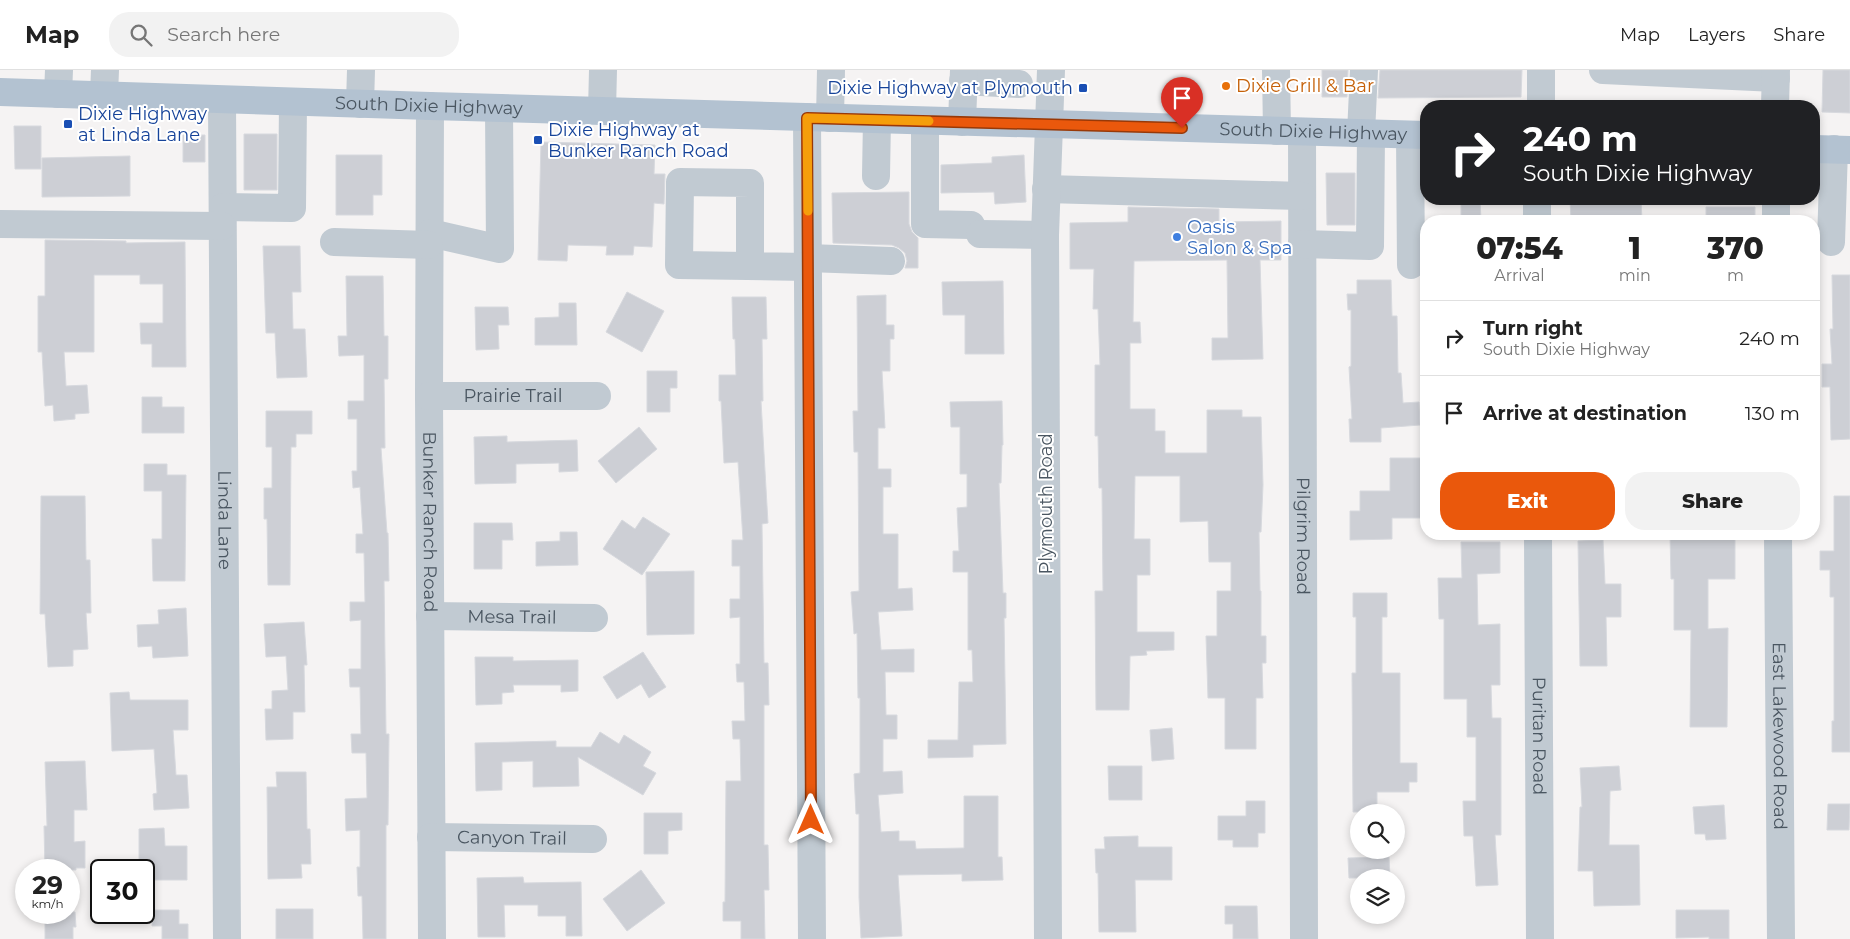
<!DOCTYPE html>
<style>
:root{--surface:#fff;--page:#f2f2f2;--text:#222;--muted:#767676;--line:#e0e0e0;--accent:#ea580c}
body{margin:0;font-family:Montserrat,sans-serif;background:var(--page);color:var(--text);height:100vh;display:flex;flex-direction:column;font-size:19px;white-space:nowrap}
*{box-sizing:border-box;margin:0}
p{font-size:16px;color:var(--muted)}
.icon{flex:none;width:28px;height:28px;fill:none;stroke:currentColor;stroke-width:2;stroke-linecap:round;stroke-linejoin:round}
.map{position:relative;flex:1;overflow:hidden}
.panel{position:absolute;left:1420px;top:145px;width:400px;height:325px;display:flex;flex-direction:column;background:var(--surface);border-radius:20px;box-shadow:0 2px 8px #0003}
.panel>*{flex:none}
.guide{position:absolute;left:1420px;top:30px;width:400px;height:105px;border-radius:20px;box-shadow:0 2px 8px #0003;background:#202124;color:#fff;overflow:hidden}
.buttons{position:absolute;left:1350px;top:734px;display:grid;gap:10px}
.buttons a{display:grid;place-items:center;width:55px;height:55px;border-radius:50%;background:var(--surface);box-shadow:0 2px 8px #0003;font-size:25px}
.speed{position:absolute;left:15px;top:789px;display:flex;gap:10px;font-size:25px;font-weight:700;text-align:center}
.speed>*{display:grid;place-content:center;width:65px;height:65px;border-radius:50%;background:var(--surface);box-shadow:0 2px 8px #0003;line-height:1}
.speed small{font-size:12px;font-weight:400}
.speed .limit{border:2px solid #111;border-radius:8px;background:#fff;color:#111}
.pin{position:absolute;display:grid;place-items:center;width:42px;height:42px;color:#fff;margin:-51px -21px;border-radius:50% 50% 50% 0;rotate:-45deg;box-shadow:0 0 5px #0007}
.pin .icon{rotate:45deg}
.me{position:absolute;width:55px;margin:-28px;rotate:0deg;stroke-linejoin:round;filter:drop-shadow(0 0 4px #0008)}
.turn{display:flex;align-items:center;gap:18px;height:105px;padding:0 20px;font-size:22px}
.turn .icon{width:65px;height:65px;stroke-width:2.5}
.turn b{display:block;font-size:35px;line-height:42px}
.eta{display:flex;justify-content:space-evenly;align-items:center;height:85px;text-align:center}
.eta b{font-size:30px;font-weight:800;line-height:35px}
.primary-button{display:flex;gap:10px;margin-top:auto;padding:10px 20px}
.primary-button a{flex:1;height:58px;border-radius:20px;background:var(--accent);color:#fff;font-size:20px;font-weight:800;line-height:58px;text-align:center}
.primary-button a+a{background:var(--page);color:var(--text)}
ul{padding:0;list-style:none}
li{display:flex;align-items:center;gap:15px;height:75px;padding:0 20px;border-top:1px solid var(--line)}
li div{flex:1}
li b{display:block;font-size:19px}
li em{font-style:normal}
header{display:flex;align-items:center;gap:30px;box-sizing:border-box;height:70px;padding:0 25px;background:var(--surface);border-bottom:1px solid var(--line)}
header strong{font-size:24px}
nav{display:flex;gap:28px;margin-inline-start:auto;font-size:18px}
.search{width:350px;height:45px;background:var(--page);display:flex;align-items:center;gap:12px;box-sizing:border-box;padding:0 18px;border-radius:20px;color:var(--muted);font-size:19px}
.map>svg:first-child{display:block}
.building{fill:#cdcfd5;stroke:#d7d9de}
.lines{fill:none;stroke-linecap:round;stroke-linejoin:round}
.minor{stroke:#c1cad2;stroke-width:28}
.major{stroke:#b3c2d1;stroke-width:28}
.route-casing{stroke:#983908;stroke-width:12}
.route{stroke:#ea580c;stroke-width:9}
.slow{stroke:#f59e0b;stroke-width:9}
.food-dot{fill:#e8710a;stroke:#fff;stroke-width:2}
.transit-dot{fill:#1a4fb4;stroke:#fff;stroke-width:2}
.shop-dot{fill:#3f7fe0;stroke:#fff;stroke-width:2}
.labels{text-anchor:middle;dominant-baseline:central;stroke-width:4;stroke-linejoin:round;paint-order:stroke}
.food-label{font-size:18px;fill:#c56008;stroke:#fff;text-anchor:start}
.transit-label{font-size:18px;fill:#164399;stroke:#fff;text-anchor:start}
.street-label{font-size:18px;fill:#4a5661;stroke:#fff}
.shop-label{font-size:18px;fill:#366cbe;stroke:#fff;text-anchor:start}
</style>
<header>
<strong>Map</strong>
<div class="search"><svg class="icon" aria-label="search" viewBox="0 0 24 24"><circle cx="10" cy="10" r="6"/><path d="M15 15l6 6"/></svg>Search here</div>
<nav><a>Map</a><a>Layers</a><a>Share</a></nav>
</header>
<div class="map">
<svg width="1850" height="869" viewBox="0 0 1850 869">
<rect width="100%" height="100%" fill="#f5f3f3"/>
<path class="building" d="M1322,0H1348L1347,27H1322Z
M1380,0H1522L1521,27L1378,28Z
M1823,0H1850V43L1822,42Z
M14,56H41V99H15Z
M244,64H277V120H244Z
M183,65H205V92H183Z
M541,72L655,75L654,104H665L664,134L654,133L652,177L634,176L633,185H606L607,176L568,175L567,191L538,190Z
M336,85H382V125H373V145H336Z
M1024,85L1026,132L995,134L994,122L941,123V95L992,93V87Z
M130,86V126L42,127V88Z
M1326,103H1355V155H1327Z
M909,122V154L912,162L918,168V198H905L907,191L905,183L899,178L892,175L833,173L832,123Z
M1461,129H1480L1481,151H1461Z
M1570,129H1641L1642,151H1571Z
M1128,137L1219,139V152L1281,151V190H1260L1263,289L1212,290V268H1228L1227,190L1134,191L1133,252H1140L1141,273H1130V339H1155V361H1165V383H1207V340H1242V347H1261L1263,415L1261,462H1259L1260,521H1261V566H1266V593H1262L1263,628H1256V679H1225V628H1208L1206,566H1217V521H1231V492H1209L1208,451L1180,452V406H1135L1134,469H1150V505H1137V562H1174V580L1146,581L1147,585L1130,586L1129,640H1096L1095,521H1103L1102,418H1099L1098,366H1095V295H1100L1098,239H1093L1094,199H1070V153L1128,152Z
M1706,137H1755V151H1706Z
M45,170L126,171V173L185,172L186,297H152V274H141L140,253H163V214H140V205H94V282H64L66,316L87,315L89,343L75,344V349L54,351L53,335L45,336L42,282H38V226H45Z
M263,176H300L301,222H292L293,259H305L307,307L277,308L275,263H266Z
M1832,205H1850V369L1831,370L1830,317H1822V294H1832L1830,259H1833Z
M346,206H383L384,266H388V309H384L385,378H381L387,463H388L389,511H384L386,664H389L388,755H386V869H363L362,826H358L357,797H360V760L346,761L345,729L367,728L366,683H352L351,664H361L360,617H350L349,599H361V550L350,551V532H365L364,483H356V464H363L360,417L353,418L352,401H357V349H348V331H364V285L339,286L338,266H347Z
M1357,210H1391L1392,246H1397L1398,303H1401L1403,333L1419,332L1420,355L1381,358V372H1350L1349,349H1352L1349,297L1351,296V240H1348L1347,224H1357Z
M1003,211L1004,284H965V245H943L942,212Z
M627,222L664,241L642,282L606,262Z
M886,225V255H894V269H890V301H882L885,358H878V399H891V417H883V464H898V519L912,518L913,540L878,542L881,580L914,579V602H885L886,645H897V669H883V702L902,701L903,723L878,725L881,762L899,761V771H915L916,779L964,778V726H998V787H1002L1003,810L962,811V804L898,805L902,866L861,868L859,827V744H856L854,704L860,703V628H858L857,563L854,564L851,522L859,521L858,382H854L853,341H858L857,226Z
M732,227H766L767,269H762L763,331H761L768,453L762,454L764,593H768L769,635H764V775H768L769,820H764L765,869H741V851H723V832H725L726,711H741L740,669H733L732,651H745L744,612H737L736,594H740V547L730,548V529H740V496H732V470H743L738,392L724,393L721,331H719V305H736L735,269H733Z
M559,233H576L577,275H535V248L559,247Z
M475,237H508L509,255H498L499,279L476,280Z
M647,301H677V318H670V342H647Z
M142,327H162V337H184V363H142Z
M1002,331L1003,375H1002L1001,413H999L1003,523H1006V548H1004L1006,674L973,675V687L928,688V670H958L959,612H973L972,580H968V502H953V481H959L957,438L967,437V404H960V357H951L950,332Z
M266,341H312V364H296V377H291L290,515H268L267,449H264V418H272V377H266Z
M639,357L657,379L616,413L598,391Z
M507,366V372L577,370L578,401L559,402V393L516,394V413L475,414L474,367Z
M1390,388H1426V448H1392V469L1350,470V441H1360V421H1390Z
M144,394H167V405H186L185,511H153L152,469H162V421H144Z
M41,426H85L86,490H90L91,543H86L88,579L73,580V596L48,597L45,544H40Z
M1834,426H1850V682H1832V651H1834V527H1830V500H1820V481H1834Z
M643,447L670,464L642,505L603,479L622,450L635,459Z
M474,453H512L513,470H502V499H474Z
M560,462H577L578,495L536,496V472L560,471Z
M1670,464H1735V509H1708V559L1728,558L1727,657H1690L1691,560H1674V509H1671Z
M1603,470L1605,514H1621V547H1606L1607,596H1580L1578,471Z
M1461,472H1500V503L1477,504L1478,555L1500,554V615H1491L1492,648H1501V765H1495L1498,815L1476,816L1473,766H1464L1463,731H1476V667H1467V629H1444V549H1439L1438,508H1462Z
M694,501V564L647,565L646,502Z
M1353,523H1387V547H1382V603H1400V693H1417V712H1409V722H1377V742H1353L1352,603H1356V547H1353Z
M186,538L188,586L153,588L152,576L138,577L137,555L159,554L158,540Z
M304,552L307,595H304L305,642H293V669L266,670L265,639H272V621L288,620L286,586L266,587L264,554Z
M643,582L666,617L649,628L641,614L617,629L603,607Z
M475,587H513V591L578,590V621L561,622V615H513L514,622L502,623V634L476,635Z
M129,622L130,630H188V660H173L176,705H187L189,738L154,740L153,724L157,723L154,679L112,681L110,623Z
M1172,658L1174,689L1152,691L1150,660Z
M600,662L619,674L624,665L651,682L643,696L656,703L643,725L578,687L579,716L533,717V691L502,692V720L476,721L475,673L556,671V677H591Z
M85,691L87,740H74V772L85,771V798H76V800H45L44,756H47L45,692Z
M1108,696H1142V730H1109Z
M1619,696L1621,720L1610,721L1609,775H1639L1640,835L1594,836L1593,801H1578L1580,737H1582L1580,698Z
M276,702H306L307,759H310L311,794H301L302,808L268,809L267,717H277Z
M1246,731H1265V763H1258V777H1233V770H1218V746H1246Z
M1828,734H1850L1849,760H1827Z
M1724,735L1726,769L1706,770L1705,764H1695L1693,737Z
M644,743H682V760L668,761V784H644Z
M164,758L165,776H187V810H147V793H139V759Z
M1138,766V777H1172V810H1135L1136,862H1099L1098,803H1096L1095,779H1105L1104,767Z
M1389,787L1390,808H1349L1348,788Z
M641,800L665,833L627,861L603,829Z
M523,807L524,813L581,812L582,866H566V846H538V835H504L505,867H478L477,808Z
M1225,836H1257L1258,869H1233V854H1225Z
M276,839H313V869H276Z
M152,840H179V854H188V869H162V856H152Z
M1676,840H1729V869H1709V867L1676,868Z
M45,842H75L76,857H73V869H45Z"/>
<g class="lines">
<g class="minor">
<path d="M1276,0L1277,61"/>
<path d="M1603,0L1776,8"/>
<path d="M963,11L1019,14"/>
<path d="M58,24L59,0"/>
<path d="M104,25L105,0"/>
<path id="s1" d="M222,30L227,869"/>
<path d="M360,34L361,0"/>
<path id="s2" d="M430,36L429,326L432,869"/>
<path d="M1541,36V0"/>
<path d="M1775,36L1776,0"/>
<path d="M602,41L603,0"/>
<path d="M807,47L812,869"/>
<path d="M830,48L831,0"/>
<path d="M925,51V154L971,155"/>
<path d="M962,52L964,0"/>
<path id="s3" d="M1302,62L1304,869"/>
<path d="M1361,63L1364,0"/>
<path d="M1410,65L1411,195"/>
<path d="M876,106L877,49"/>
<path d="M1046,119L1302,126"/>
<path d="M1537,129V151"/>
<path d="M1776,129V151"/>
<path d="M223,137L292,138L293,32"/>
<path d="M0,154L222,156"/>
<path d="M430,163L500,179L499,38"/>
<path d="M980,164L1045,165"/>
<path d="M334,172L429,175"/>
<path d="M1831,172L1834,79"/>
<path d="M1302,174L1370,176L1371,64"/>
<path d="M808,188L891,191"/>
<path d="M750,196V113L680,112L679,195L808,197"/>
<path id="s4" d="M429,326H597"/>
<path id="s5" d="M1538,464L1540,869"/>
<path id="s6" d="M1778,464L1781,869"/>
<path id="s7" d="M430,546L594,548"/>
<path id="s8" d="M431,767L593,769"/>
<path d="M1048,869L1045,165L1051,0"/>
</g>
<g class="major">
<path id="s9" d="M0,22L430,36L1426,65"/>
<path d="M1814,79L1850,80"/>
</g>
</g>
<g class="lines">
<g class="route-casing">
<path id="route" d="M811,750L807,48L1182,58"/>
</g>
<use href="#route" class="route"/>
<path class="slow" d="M808,141L807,48L929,51"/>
</g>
<circle class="food-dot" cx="1226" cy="16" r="5"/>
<g class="transit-dot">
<rect x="1078" y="13" width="10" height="10" rx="2.5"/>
<rect x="63" y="49" width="10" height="10" rx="2.5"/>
<rect x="533" y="65" width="10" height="10" rx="2.5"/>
</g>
<circle class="shop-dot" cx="1177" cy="167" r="5"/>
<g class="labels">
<g class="food-label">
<text x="1236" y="16">Dixie Grill &amp; Bar</text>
</g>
<g class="transit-label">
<text x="1073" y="18" text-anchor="end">Dixie Highway at Plymouth</text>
<text x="78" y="44">Dixie Highway<tspan x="78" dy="21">at Linda Lane</tspan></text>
<text x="548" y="60">Dixie Highway at<tspan x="548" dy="21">Bunker Ranch Road</tspan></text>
</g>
<g class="street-label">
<text stroke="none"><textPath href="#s9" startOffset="429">South Dixie Highway</textPath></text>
<text stroke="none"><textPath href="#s9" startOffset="1314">South Dixie Highway</textPath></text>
<text stroke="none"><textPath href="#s4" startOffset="84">Prairie Trail</textPath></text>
<text transform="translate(1046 434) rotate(-90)">Plymouth Road</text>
<text stroke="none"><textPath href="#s1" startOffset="420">Linda Lane</textPath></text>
<text stroke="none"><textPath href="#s2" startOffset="416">Bunker Ranch Road</textPath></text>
<text stroke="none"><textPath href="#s3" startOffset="404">Pilgrim Road</textPath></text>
<text stroke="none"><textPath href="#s7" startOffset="82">Mesa Trail</textPath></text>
<text stroke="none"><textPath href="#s5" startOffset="202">Puritan Road</textPath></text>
<text stroke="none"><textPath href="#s6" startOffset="202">East Lakewood Road</textPath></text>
<text stroke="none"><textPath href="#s8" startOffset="81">Canyon Trail</textPath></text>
</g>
<g class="shop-label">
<text x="1187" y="157">Oasis<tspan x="1187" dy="21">Salon &amp; Spa</tspan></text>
</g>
</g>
</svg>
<div class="buttons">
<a><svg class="icon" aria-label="search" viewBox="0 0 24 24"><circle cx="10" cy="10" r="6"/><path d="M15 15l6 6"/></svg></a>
<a><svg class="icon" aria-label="layers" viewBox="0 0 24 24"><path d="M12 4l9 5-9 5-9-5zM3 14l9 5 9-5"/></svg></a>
</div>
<div class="speed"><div>29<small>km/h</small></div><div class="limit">30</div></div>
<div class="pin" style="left:1182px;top:58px;background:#d93025"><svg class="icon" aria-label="arrive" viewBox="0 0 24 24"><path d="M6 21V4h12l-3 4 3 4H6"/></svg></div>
<svg class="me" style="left:811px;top:750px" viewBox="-20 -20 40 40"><path d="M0-17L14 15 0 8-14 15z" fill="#ea580c" stroke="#fff" stroke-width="4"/></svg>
<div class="guide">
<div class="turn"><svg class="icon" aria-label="right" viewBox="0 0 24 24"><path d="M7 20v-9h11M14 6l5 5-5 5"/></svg><div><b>240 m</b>South Dixie Highway</div></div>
</div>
<section class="panel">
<div class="eta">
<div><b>07:54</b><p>Arrival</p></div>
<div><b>1</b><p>min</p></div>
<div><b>370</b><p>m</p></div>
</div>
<ul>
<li><svg class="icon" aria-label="right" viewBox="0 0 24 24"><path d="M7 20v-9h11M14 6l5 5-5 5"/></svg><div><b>Turn right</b><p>South Dixie Highway</p></div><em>240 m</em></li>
<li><svg class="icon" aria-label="arrive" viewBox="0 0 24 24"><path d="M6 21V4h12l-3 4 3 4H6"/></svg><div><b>Arrive at destination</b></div><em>130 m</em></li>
</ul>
<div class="primary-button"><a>Exit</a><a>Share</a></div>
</section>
</div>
